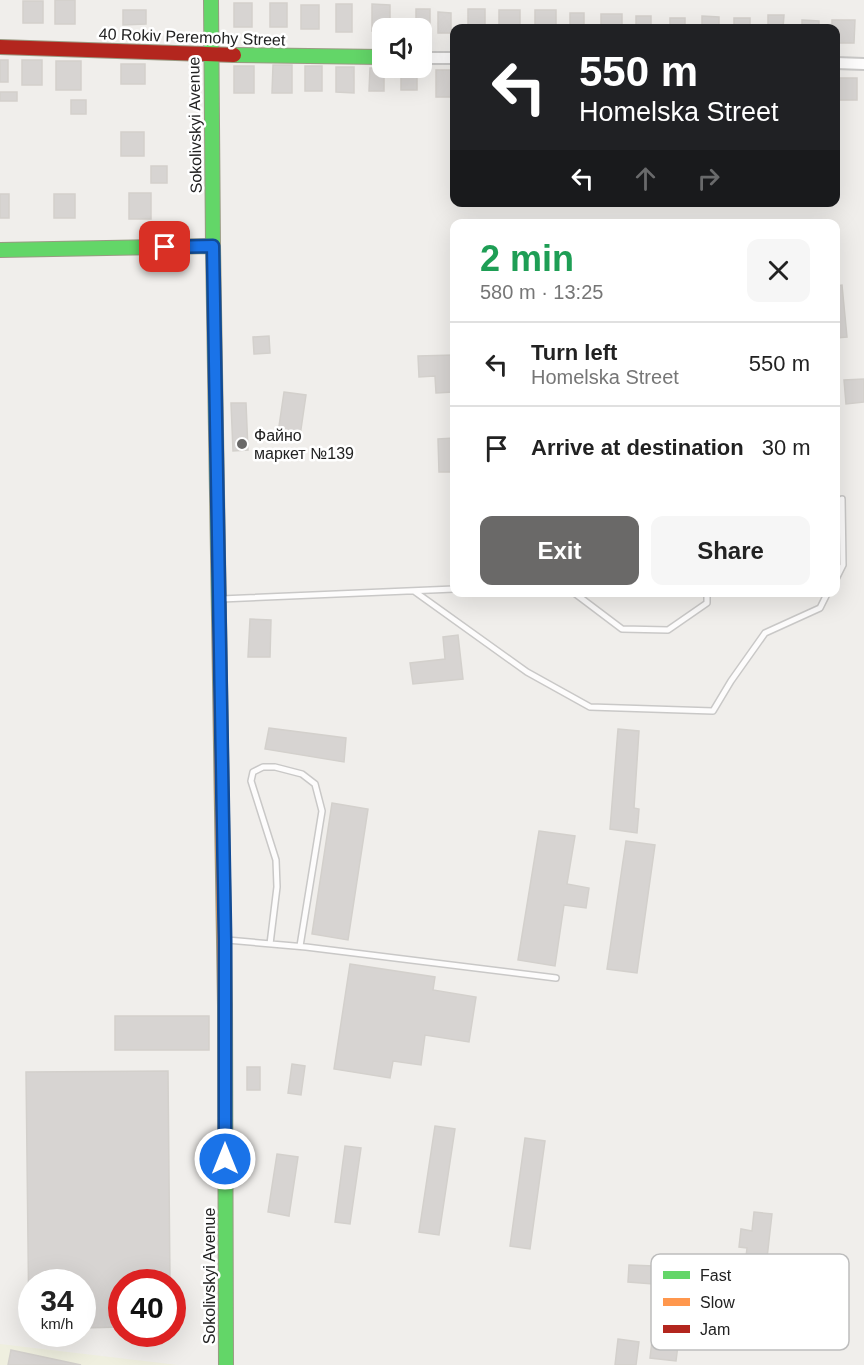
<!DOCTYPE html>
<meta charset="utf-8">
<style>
:root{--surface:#fff;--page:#f6f6f6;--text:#222;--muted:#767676;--line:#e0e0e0;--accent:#6a6968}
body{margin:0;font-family:Arial,sans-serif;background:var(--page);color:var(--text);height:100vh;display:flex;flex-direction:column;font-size:22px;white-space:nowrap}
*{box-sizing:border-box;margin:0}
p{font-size:20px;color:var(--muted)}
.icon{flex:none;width:33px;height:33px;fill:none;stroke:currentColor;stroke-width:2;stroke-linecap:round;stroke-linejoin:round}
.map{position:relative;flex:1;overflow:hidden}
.details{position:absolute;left:450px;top:219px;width:390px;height:378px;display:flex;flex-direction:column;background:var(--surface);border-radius:12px;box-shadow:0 6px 24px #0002}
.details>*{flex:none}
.top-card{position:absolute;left:450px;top:24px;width:390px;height:183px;border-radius:12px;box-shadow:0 6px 24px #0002;background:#202124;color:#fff;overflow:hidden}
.buttons{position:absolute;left:372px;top:18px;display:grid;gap:12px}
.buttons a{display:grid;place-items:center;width:60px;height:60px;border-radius:12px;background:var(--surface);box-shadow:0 6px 24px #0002;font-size:30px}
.speed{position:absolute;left:18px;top:1269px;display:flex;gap:12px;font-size:30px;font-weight:700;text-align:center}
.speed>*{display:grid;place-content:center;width:78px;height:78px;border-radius:50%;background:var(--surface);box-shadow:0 6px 24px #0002;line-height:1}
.speed small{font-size:15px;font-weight:400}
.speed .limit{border:9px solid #d22;background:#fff;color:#111}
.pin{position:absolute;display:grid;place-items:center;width:51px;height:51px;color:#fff;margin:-26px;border-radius:12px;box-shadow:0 3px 9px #0006}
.me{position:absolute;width:66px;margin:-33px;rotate:0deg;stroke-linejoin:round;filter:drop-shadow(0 0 4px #0008)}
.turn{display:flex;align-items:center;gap:21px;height:126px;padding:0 30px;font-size:27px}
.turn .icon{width:78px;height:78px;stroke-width:2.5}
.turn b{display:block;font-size:42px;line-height:51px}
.lanes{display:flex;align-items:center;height:57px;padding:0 30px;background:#0003;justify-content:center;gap:30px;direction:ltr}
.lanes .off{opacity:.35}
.round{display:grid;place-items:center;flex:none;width:63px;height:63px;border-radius:12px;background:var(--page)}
.head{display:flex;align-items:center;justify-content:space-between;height:102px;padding:0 30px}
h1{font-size:36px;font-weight:700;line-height:45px;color:#1e9e55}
.button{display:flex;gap:12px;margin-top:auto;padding:12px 30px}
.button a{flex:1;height:69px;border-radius:12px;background:var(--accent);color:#fff;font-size:24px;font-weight:700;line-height:69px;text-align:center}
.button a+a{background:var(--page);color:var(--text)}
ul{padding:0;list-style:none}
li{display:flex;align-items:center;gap:18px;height:84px;padding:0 30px;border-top:2px solid var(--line)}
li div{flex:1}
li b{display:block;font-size:22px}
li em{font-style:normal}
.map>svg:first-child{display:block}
.farmland{fill:#efefdf}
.building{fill:#d7d4d2;stroke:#d3d0cc;stroke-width:1.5}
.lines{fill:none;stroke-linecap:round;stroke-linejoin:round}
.lane-casing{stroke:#c9c8c7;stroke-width:8}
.street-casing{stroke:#c9c8c7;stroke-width:14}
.fast-casing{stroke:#999a82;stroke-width:16}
.slow-casing{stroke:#999a82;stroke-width:16}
.jam-casing{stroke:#999a82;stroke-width:16}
.lane{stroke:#fdfcfc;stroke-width:5}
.street{stroke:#fdfcfc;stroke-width:10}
.fast{stroke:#63d668;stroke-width:14}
.slow{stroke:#ff974d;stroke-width:14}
.jam{stroke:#b3261e;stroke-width:14}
.route-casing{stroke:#114b97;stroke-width:15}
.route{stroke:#1a73e8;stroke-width:10}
.poi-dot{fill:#6a6968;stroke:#fff;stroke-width:2}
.labels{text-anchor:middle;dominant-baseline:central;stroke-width:5;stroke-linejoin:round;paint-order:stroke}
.street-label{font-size:16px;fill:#222;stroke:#fff}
.poi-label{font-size:16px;fill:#222;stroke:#fff;text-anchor:start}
.key{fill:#fff;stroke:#bdbdbd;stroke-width:1.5}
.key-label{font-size:16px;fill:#222}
</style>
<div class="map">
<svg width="864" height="1365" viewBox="0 0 864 1365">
<rect width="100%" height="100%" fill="#f0eeeb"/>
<path class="farmland" d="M0,1344L178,1365H0Z"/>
<path class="building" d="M55,0H75V24H55Z
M23,1H43V23H23Z
M234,3H252V27H234Z
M270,3H287V27H270Z
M336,4H352V32H336Z
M372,4L390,5V28H382V31H372Z
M301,5H319V29H301Z
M416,9H430V32H422V28H416Z
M468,9H485V28H468Z
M123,10H146V24L123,25Z
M499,10H520V28H499Z
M535,10H556V28H535Z
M438,12L451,13V33H438Z
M570,13H584V28H570Z
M601,14H622V28H601Z
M768,15H784L783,28H768Z
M636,16H651V28H636Z
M702,16L719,17V28H702Z
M670,18H685V28H670Z
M734,18H750V28H734Z
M802,20L819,21V28H802Z
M832,20H855L854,43H836V28H832Z
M0,60H8V82H0Z
M22,60H42V85H22Z
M56,61H81V90H56Z
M121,64H145V84H121Z
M273,65H292V93H272Z
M234,66H254V93H234Z
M305,66H322V91H305Z
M336,67H354V93L336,92Z
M370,68H384V91H369Z
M401,68H417V90H401Z
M436,70H454V97H436Z
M838,78H857V100H838Z
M0,92H17V101H0Z
M71,100H86V114H71Z
M121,132H144V156H121Z
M151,166H167V183H151Z
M129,193H151V219H129Z
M0,194H9V218H0Z
M54,194H75V218H54Z
M842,285L847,337L836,338V286Z
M269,336L270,353L254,354L253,337Z
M454,355V392L436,393L435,376L419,377L418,356Z
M864,379V402L846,404L844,380Z
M284,392L306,395L300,436L278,433Z
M231,403H246L248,450L233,451Z
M454,438V472H439L438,439Z
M250,619L271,620L270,657H248Z
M458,635L463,679L413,684L410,663L445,659L443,637Z
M269,728L346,738L344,762L265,749Z
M618,729L639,731L634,808L639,809L637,833L610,829Z
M332,803L368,809L348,940L312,934Z
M539,831L575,836L567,884L589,888L586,908L564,905L555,966L518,960Z
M626,841L655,845L637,973L607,969Z
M350,964L435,977L433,990L476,997L469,1042L425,1035L421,1065L393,1061L390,1078L334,1069Z
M115,1016H209V1050H115Z
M292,1064L305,1066L301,1095L288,1093Z
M247,1067H260V1090H247Z
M168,1071L170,1282H122V1327L82,1328V1282H32V1328H29L26,1072Z
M435,1126L455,1129L439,1235L419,1232Z
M525,1138L545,1141L530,1249L510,1246Z
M345,1146L361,1148L350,1224L335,1222Z
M277,1154L298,1157L289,1216L268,1212Z
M754,1212L772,1214L762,1302L741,1300L747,1248L739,1247L741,1229L752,1231Z
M629,1265L654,1266L653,1284L628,1282Z
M618,1339L639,1342L636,1365H615Z
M652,1341L678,1345L676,1361L650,1358Z
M11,1350L81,1365H8Z"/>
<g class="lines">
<g class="lane-casing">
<path id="lane" d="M836,579L843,565L842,499
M414,591L527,672L590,707L713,711L731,681L765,633L820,608L828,592
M573,592L622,629L668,630L707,603V592
M221,599L454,589
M227,940L306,947L556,978
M270,944L277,887L276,860L251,781L253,772L263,767H275L302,774L315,784L322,811L300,946"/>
</g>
<g class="street-casing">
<path id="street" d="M422,58H454
M836,63L864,64"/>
</g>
<g class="fast-casing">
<path id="fast" d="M211,0L213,246L219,617
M234,55L382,57
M0,250L213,246
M225,1006L226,1365"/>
</g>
<g class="slow-casing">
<path id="slow" d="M219,617L225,1006"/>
</g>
<g class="jam-casing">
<path id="jam" d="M0,47L234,55"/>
</g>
<use href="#lane" class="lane"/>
<use href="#street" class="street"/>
<use href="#fast" class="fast"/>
<use href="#slow" class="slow"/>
<use href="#jam" class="jam"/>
</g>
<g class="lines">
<g class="route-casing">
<path id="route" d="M165,247L213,246L225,940V1159"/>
</g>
<use href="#route" class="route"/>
</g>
<circle class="poi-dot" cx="242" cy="444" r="6"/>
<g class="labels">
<g class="street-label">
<text transform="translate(192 37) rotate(2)">40 Rokiv Peremohy Street</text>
<text transform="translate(195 125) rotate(-91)">Sokolivskyi Avenue</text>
<text transform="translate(209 1276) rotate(-90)">Sokolivskyi Avenue</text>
</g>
<g class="poi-label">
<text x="254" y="435">Файно<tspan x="254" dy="18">маркет №139</tspan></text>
</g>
</g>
<rect x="651" y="1254" width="198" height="96" rx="9" class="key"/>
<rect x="663" y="1271" width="27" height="8" fill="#63d668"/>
<rect x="663" y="1298" width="27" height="8" fill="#ff974d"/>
<rect x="663" y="1325" width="27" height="8" fill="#b3261e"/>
<g class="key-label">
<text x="700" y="1281">Fast</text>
<text x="700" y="1308">Slow</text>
<text x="700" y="1335">Jam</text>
</g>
</svg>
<div class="buttons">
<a><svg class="icon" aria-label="sound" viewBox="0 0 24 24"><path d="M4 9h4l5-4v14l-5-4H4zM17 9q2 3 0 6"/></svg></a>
</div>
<div class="speed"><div>34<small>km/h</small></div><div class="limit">40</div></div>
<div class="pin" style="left:165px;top:247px;background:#d93025"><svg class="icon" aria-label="arrive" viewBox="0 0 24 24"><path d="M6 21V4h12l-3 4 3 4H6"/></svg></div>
<svg class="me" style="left:225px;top:1159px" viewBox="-20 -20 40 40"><circle r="17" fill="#1a73e8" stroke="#fff" stroke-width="3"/><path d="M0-11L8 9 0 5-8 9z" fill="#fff"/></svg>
<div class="top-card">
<div class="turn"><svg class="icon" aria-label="left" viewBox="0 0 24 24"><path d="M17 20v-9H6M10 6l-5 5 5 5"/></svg><div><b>550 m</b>Homelska Street</div></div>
<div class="lanes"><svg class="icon" aria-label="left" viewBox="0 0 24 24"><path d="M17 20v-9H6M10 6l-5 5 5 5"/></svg><svg class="icon off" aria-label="ahead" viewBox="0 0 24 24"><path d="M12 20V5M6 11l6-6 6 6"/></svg><svg class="icon off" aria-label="right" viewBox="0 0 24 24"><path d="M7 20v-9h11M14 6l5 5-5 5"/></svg></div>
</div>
<section class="details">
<div class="head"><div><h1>2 min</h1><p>580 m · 13:25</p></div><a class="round"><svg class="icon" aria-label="close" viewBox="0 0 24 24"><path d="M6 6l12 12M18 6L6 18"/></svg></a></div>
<ul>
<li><svg class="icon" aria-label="left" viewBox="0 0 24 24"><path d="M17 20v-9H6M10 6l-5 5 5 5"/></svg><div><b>Turn left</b><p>Homelska Street</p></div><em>550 m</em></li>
<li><svg class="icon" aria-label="arrive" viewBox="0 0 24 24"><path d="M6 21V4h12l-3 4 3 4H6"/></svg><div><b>Arrive at destination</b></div><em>30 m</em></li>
</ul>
<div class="button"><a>Exit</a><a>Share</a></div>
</section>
</div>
